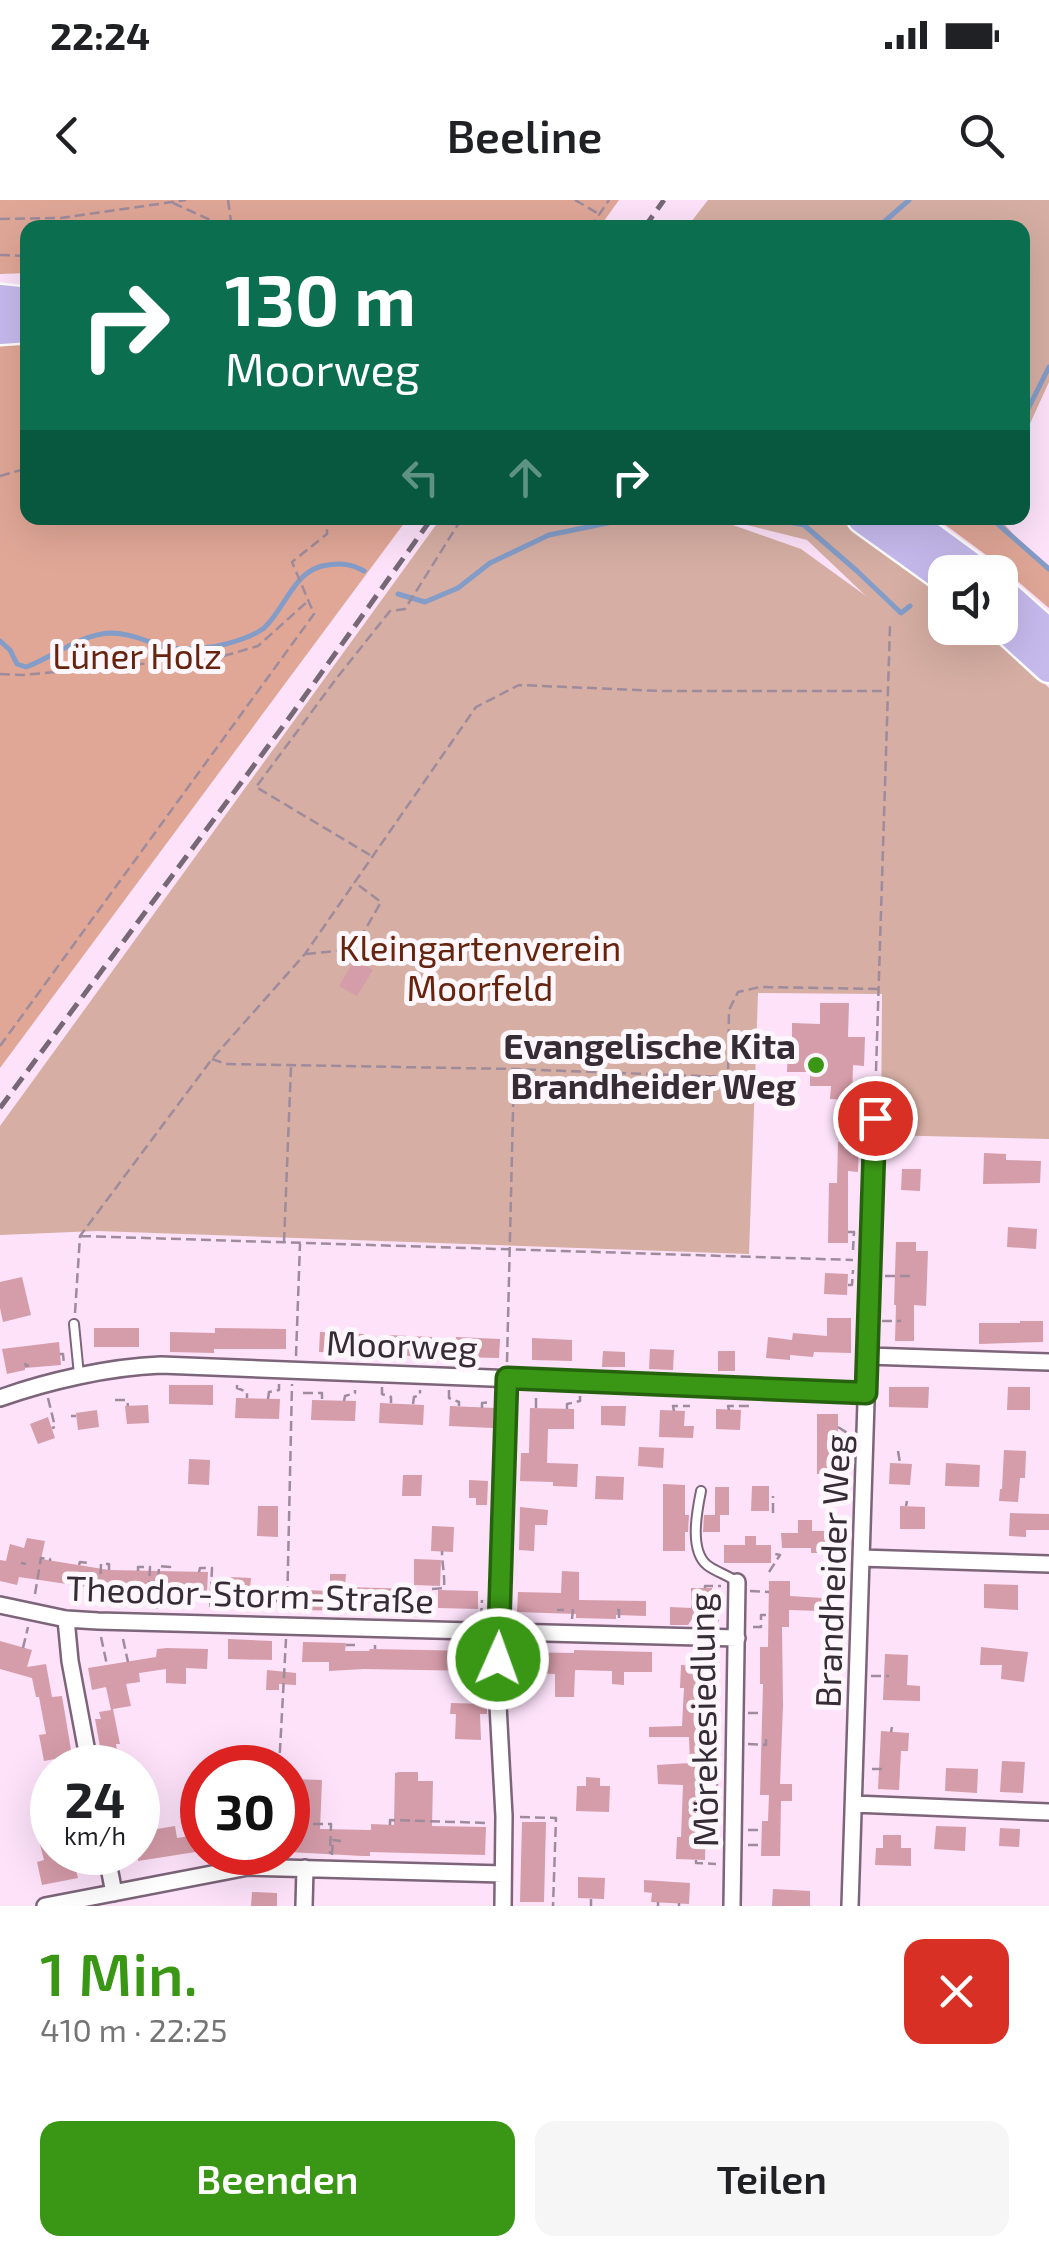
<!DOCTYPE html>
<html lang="de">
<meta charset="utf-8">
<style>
:root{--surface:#fff;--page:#f6f6f6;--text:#202124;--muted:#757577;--accent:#3a9716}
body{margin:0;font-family:"Exo 2",sans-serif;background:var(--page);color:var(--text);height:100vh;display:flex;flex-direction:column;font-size:38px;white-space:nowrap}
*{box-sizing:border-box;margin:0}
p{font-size:32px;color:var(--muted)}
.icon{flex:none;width:55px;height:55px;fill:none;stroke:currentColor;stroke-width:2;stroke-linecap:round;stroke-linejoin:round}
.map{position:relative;height:1706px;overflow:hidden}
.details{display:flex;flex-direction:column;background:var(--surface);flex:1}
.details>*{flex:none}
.guide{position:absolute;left:20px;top:20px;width:1010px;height:305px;border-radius:20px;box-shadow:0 10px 40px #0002;background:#0b6e4f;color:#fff;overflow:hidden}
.controls{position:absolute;left:928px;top:355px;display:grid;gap:20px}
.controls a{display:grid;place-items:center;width:90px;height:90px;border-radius:20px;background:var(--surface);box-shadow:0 10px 40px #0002;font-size:50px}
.speed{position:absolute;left:30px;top:1545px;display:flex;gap:20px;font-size:50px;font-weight:700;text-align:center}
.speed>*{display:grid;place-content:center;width:130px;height:130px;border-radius:50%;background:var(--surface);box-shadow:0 10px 40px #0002;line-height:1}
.speed small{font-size:25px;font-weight:400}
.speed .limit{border:15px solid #d22;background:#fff;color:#111}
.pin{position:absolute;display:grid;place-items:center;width:85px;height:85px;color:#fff;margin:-42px;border:5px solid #fff;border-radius:50%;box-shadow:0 2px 10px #0007}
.me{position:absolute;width:110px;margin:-55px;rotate:2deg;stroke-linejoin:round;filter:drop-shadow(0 0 8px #0008)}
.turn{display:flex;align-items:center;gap:35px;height:210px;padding:0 40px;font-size:45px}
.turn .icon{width:130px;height:130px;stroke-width:2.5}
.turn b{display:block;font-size:70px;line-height:85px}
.lanes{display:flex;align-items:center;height:95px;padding:0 40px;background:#0003;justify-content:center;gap:50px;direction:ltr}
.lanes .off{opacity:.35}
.round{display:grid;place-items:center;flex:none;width:105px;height:105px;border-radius:20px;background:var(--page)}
.head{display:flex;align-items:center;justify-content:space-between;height:170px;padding:0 40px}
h1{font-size:60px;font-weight:600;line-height:75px;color:var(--accent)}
.primary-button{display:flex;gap:20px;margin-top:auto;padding:20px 40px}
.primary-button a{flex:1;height:115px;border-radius:20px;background:var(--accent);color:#fff;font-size:40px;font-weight:600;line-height:115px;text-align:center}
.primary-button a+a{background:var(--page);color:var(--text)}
.status{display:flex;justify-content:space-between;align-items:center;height:70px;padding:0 50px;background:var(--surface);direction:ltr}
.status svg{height:28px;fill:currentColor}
header{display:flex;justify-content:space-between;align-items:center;height:130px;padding:0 40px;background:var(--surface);font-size:45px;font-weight:600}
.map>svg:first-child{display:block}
.green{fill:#d6aea3}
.forest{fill:#e0a797}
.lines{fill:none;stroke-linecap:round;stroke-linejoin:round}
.stream{stroke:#839cc8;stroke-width:5}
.building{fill:#d59ca9}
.lane-casing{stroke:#7c6479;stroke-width:12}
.street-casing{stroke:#7c6479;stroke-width:20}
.highway-casing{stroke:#fff;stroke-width:35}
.path{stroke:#9e8b9c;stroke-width:2.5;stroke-dasharray:10 5;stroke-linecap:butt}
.lane{stroke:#fff;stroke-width:8}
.street{stroke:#fff;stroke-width:15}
.highway{stroke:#c6baed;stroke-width:30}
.rail{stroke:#776876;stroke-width:5;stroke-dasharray:15 8;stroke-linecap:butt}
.route-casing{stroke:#26620e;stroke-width:25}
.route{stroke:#3a9716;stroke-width:18}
.poi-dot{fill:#3a9716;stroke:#fdf7fc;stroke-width:4}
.labels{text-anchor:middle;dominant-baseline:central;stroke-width:10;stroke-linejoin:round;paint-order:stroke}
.park-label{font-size:35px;fill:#66240f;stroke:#fdf7fc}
.poi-label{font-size:35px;font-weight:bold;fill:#362c35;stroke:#fdf7fc;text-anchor:end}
.street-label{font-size:35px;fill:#362c35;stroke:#fdf7fc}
</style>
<div class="status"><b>22:24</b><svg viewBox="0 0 49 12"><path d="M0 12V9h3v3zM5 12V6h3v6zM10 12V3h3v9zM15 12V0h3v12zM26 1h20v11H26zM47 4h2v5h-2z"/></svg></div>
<header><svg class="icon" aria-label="back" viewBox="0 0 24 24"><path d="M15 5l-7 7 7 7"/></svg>Beeline<svg class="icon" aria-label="search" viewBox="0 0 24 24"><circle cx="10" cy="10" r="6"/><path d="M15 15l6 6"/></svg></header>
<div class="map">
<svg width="1049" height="1706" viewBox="0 0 1049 1706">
<rect width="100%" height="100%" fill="#fde2fa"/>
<path class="green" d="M708,0H1049V182L1023,239L1022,28L687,27Z
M441,318H713L801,349L866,396L807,340L719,318H849L945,392V428H991L1049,488V939L881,935L882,794L758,793L749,1054L97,1031L0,1035V926Z"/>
<path class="forest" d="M0,0H619L599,28H28L27,73L0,74Z
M27,141L28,318H408L0,868V142Z
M936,318H999L1013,334L1049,366V408L993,360Z"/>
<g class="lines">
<path class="stream" d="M877,28L909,0
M1022,221L1049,167
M770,318L804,325L857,371L901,413L910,406
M991,318L1049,369
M398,394L425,402L458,388L490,363L549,335L632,318
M0,441L10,450L17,464L26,467C53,457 81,434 111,433C129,433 146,441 162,446C188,453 221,447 245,438C252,435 260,432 265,427C286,407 295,368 328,365C342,363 352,364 364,371"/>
</g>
<path class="building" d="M355,759L373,770L357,796L339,786Z
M820,803H849L848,837H865L864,866L853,865L852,900L830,899L831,886H810V872H787L788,850H792V823L820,824Z
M838,942L859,943L858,972L848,971V1043H828L829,983H837Z
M984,953L1006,954V960L1041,961L1040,983L983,984Z
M902,969H921L920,991L901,990Z
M1008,1027L1037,1029L1036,1049L1007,1047Z
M896,1042H916V1051H928L926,1106L914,1105V1141H895L896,1105H894Z
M825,1073L848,1074L847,1095L824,1094Z
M22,1077L31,1115L3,1122L0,1108V1082Z
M827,1118H851V1153L814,1152L813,1157L790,1155V1160L766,1158L768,1137L792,1140L793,1133L827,1136Z
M1020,1121H1043V1142L979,1144V1123H1020Z
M94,1128H139V1147H94Z
M215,1128L286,1129V1149H214V1153L170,1152V1132L215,1133Z
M320,1132L364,1134V1154L319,1152Z
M388,1135L432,1137L431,1157L387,1155Z
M456,1137L500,1139L499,1158L455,1157Z
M532,1138L572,1140V1161L532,1160Z
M59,1142L61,1165L25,1168V1170L7,1174L2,1149Z
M650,1149L674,1150L673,1170L649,1169Z
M603,1151L625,1152V1167H602Z
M718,1151H735V1171H718Z
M169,1185H213V1205L169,1204Z
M889,1187H929L928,1208L889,1207Z
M1008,1187H1030V1210H1007Z
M236,1198L280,1199L279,1219L235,1218Z
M312,1200L356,1201L355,1221L311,1220Z
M380,1203L424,1205L423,1225L379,1223Z
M148,1205L149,1223L127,1224L125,1206Z
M450,1206L494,1208L493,1228L449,1226Z
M601,1206H626L625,1226L601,1225Z
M530,1208L574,1209V1229H548L547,1263L578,1264L577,1287L553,1286V1282L520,1281L521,1253H529Z
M716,1209L741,1210L740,1230L716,1229Z
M97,1210L99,1227L78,1230L76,1213Z
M660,1210L685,1211L684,1226H694L693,1238L659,1237Z
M817,1214H838V1274H817Z
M48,1217L55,1238L38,1244L30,1224Z
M639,1247L664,1248L663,1268L638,1266Z
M1004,1250L1026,1251L1025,1278H1020L1018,1302L999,1301L1000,1289H1002Z
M189,1259L210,1260L209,1285L188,1284Z
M890,1263L912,1264L910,1285L889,1284Z
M946,1263L980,1265L979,1287L945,1286Z
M403,1275H422L421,1296H402Z
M596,1276L624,1277L623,1300L595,1299Z
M469,1280L488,1281L487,1305H476V1298H469Z
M663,1284L685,1285V1315H689L688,1332H685V1351H663Z
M752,1286H769V1311H751Z
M715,1287H729V1315H720V1332H703L704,1315H715Z
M258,1306H278V1337L257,1336Z
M900,1306L925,1307V1329H900Z
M520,1307L548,1310L547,1325H535L534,1351L519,1350Z
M1010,1313L1049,1314V1330H1026V1337L1009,1336Z
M798,1320H812V1331H841V1353H811V1348H782L781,1333H798Z
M432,1326L454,1327L453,1352L431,1351Z
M745,1336H756V1345H771V1363H724V1345H745Z
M27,1338L45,1341L41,1359L109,1370L208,1372L207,1393L101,1389L19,1377L17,1385L0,1381V1360L6,1361L10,1344L24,1348Z
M414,1359L441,1360L440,1386L414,1385Z
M562,1371L579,1372V1400L646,1401V1416L616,1415V1419L576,1418V1414L517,1412L518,1392L561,1393Z
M330,1374H346L345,1387L415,1389V1401H412L411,1408L344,1406V1411L304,1410V1390L330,1391Z
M230,1377L251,1378L250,1389H269V1408L228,1407Z
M769,1381H790V1396L822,1398L821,1411L789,1410V1427H782L783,1505L780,1584H792V1601H781L780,1656H761L762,1621H768L769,1595H760L763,1484H760V1447H768Z
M984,1384L1018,1385V1410L984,1408Z
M691,1388H712V1416H694L688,1425H670V1407L691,1408Z
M438,1390L478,1391V1409L438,1408Z
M228,1439L272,1441V1460L228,1459Z
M0,1441L32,1450L27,1467L46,1464L52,1497L62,1496L72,1556L44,1561L39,1535L46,1534L39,1497H36L32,1478L0,1469Z
M303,1442L346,1443L345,1451H369L370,1449L477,1451L476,1471L364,1469L329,1471V1462H302Z
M981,1447L1028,1452L1024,1482L1001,1479L1002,1465H980Z
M167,1448L208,1449L207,1469L186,1468V1484L166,1483V1469L139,1473L140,1482L126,1484L131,1506L113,1509L120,1544H116L117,1550L103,1553L102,1547H100L95,1519H101L99,1512L111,1510L106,1487L92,1490L88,1468L156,1457L157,1449Z
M574,1450L652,1452V1472H624V1485L612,1484V1471L575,1470L574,1497H555V1474L530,1473V1489L514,1488L515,1452L574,1453Z
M885,1454L908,1455L907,1485L920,1486V1501L883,1500Z
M681,1465L710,1467L707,1542H711L712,1585H707L705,1660L676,1659L677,1637H681L683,1585L658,1584L657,1565L690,1563L689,1537H649V1527L682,1526L684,1488H680Z
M267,1470L296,1473V1485L279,1484V1490H266Z
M451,1503L487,1504V1514H480L481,1540L455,1539L456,1514H450Z
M881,1531L909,1533L908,1551H901L899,1590L878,1589Z
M266,1551L268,1568H241L239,1554Z
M1002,1561L1025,1562L1023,1593L1000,1592Z
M946,1568L978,1569L977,1593L945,1591Z
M399,1572H418V1581H433L432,1626L486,1627L485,1655L370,1652V1656H363L288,1652L289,1600H292V1579L322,1580L320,1629L371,1630V1624L394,1625L395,1573Z
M586,1577L600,1578V1586H610L609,1612L576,1611L577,1586H586Z
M45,1608L52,1652H63V1657L81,1653L89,1654L86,1667L75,1666L78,1678L42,1685L37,1662L44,1660L31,1610Z
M522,1622H546L544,1702H520Z
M175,1626L177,1638L202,1634V1651L138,1661V1632Z
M936,1626L966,1627L965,1651L934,1649Z
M1000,1628L1020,1629L1019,1647L999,1646Z
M883,1635H901V1648H911V1666L875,1665L876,1648H883Z
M578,1677L605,1678L604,1699L578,1698Z
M644,1680L690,1683L689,1704L651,1702L652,1693L644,1692Z
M773,1689L810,1691V1706H772Z
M252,1692L277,1693V1706H251Z"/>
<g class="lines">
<g class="lane-casing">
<path id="lane" d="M875,918L876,883
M74,1124L79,1175
M701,1291C697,1311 689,1350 707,1365C716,1372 728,1375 737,1382"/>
</g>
<g class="street-casing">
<path id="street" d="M868,1156L1049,1162
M0,1198C48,1181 109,1167 161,1165L867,1193
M861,1358L1049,1364
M0,1405L66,1419L98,1421L737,1438
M66,1419L70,1461L90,1568
M854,1604L1049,1612
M106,1652L114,1693
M45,1706L248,1667L503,1674
M304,1706L305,1668
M503,1706L504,1616L497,1487L507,1179
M732,1706L737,1382
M850,1706L875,918"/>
</g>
<g class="highway-casing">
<path id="highway" d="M0,100L28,103
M0,129L28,127
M863,318L945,377
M903,318L977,372
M1000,391L1049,435
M1000,422L1049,467"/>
</g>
<path class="path" d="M228,0L232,28
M575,0L599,14
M173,3L228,28
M0,19L61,18L186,0
M590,28L609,0
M0,55L28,56
M0,276L28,268
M0,474L23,475L138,464L203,462L258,446L308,401
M370,655L256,587L336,479L390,411L405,409L462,318
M306,754L354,749L381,702L354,682
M0,846L314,414L292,362L327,334V318
M212,859L226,864L514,869L728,877L729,810L738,792L760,787L879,789
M876,871L890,426
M848,1032H854L853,1050
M81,1036L853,1060
M284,1042L291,867
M885,1076H910L909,1080
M848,1085H852L853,1070
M75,1113L80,1036L212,859L305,754L476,507L519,485L661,491H888
M882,1121H901
M60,1154H63L64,1164
M296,1156L300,1044
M507,1162L514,870
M25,1163L26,1166L29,1165
M237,1185V1188L247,1192V1198
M382,1187V1194L391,1197V1203
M449,1190V1198L459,1202V1206
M303,1193H322V1200
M48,1198L55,1227L52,1228
M268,1199L269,1192L279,1190V1184
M115,1200H127L128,1206
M344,1201L345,1196L355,1193V1190
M413,1204L414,1197L420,1195V1190
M482,1208V1203L491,1202
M536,1208V1195
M567,1209V1204L580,1201V1196
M729,1210L728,1206H749
M674,1211L673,1206H690
M71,1216H76
M838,1227L849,1234
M898,1251L900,1263
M906,1306L907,1301
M773,1313V1296
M831,1331V1325
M21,1363L26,1364
M79,1365L80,1362L90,1363
M138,1371V1367H150L148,1409
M199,1372L200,1368H212L210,1411
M769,1372L780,1355L771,1353
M705,1388V1386H721
M432,1389L444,1388C445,1375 442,1364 442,1351
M750,1391L769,1392
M35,1394L41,1358L50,1359V1361
M269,1400L277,1401
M413,1401L415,1415
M296,1402H304
M99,1404L101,1364H109V1370
M370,1407L371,1398
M222,1408V1399L226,1397
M157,1409L159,1366L170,1367V1371
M557,1410H564
M617,1410H619V1421
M287,1411L292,1184
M701,1416L706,1419L719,1420
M481,1418L482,1400
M572,1419L573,1409H576
M753,1427H761V1415H769
M101,1437L107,1465
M123,1439L128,1462
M346,1445H355
M375,1445V1449
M23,1448L28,1427
M694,1466L711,1463L715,1470H718
M871,1476H889
M748,1513H762
M701,1525L718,1527
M891,1532L892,1527
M701,1534V1531H719
M748,1544L766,1545V1539
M279,1568L286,1439
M872,1569H885
M712,1574H717V1587
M708,1585V1589L717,1588
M520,1617L556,1618L553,1706
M706,1619L719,1620
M313,1624H331L330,1654
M390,1625V1620L489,1623
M748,1630H762
M748,1645H761
M69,1652L71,1664L70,1665
M332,1655L333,1640L341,1641
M696,1660V1663L716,1664
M591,1706V1699
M658,1706V1702
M679,1706V1703"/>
<use href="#lane" class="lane"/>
<use href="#street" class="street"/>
<use href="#highway" class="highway"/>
<path class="rail" d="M644,28L664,0
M0,908L292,514L432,318"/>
</g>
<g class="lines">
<g class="route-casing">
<path id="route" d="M498,1459L507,1178L866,1193L875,918"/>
</g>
<use href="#route" class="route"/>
</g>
<circle class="poi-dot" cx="816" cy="865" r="10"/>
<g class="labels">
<g class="park-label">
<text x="137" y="455">Lüner Holz</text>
<text x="480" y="747">Kleingartenverein<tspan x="480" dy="40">Moorfeld</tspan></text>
</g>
<g class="poi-label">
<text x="796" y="845">Evangelische Kita<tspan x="796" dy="40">Brandheider Weg</tspan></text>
</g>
<g class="street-label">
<text transform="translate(402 1144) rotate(2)">Moorweg</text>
<text transform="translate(831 1371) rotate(-88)">Brandheider Weg</text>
<text transform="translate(250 1393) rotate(2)">Theodor-Storm-Straße</text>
<text transform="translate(702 1520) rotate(-91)">Mörekesiedlung</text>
</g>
</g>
</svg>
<div class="controls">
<a><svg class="icon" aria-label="sound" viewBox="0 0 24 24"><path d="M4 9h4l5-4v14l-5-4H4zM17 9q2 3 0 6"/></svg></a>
</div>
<div class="speed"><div>24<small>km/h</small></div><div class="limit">30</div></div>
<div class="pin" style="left:875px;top:918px;background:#d93025"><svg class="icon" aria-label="arrive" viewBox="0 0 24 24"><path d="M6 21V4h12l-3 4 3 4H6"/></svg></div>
<svg class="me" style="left:498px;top:1459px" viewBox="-20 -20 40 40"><circle r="17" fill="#3a9716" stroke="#fff" stroke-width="3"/><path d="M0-11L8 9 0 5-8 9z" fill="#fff"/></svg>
<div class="guide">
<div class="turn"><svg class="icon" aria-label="right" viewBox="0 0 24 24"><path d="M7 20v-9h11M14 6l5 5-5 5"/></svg><div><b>130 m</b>Moorweg</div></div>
<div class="lanes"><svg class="icon off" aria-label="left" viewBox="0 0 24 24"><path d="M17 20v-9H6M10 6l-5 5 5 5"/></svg><svg class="icon off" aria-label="ahead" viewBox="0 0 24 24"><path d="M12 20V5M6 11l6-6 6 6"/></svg><svg class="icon" aria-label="right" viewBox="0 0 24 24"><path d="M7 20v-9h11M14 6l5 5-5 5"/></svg></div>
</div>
</div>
<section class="details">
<div class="head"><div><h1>1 Min.</h1><p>410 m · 22:25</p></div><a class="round" style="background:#d93025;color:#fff"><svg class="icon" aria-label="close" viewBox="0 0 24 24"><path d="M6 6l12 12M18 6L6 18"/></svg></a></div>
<div class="primary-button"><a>Beenden</a><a>Teilen</a></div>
</section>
